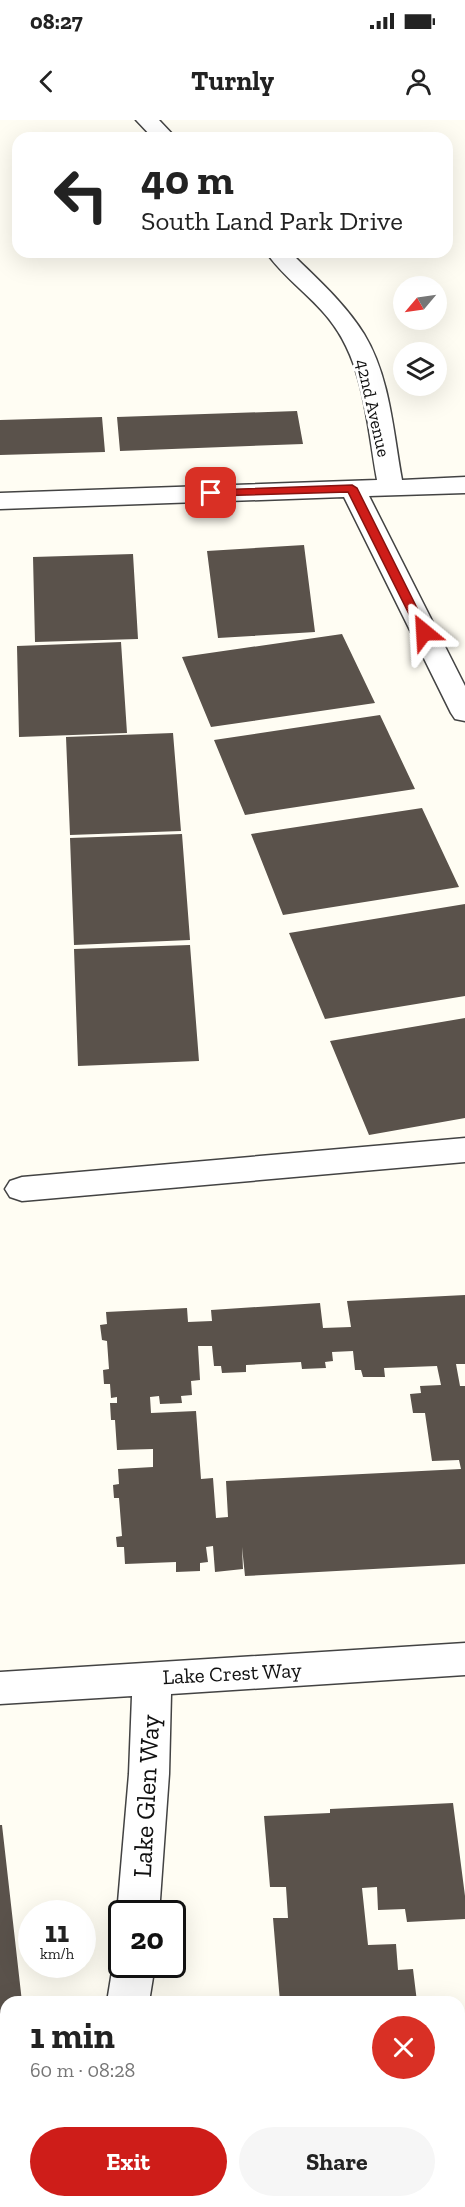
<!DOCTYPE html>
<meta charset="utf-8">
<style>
:root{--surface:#fff;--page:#f6f6f6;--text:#222;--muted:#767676;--accent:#ce1d19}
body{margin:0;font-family:"Zilla Slab",serif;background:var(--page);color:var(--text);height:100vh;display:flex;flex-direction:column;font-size:22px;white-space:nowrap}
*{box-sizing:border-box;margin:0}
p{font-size:20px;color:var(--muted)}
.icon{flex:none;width:33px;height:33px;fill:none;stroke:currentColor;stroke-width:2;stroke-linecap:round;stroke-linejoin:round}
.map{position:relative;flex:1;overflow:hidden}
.drawer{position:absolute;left:0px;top:1876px;width:465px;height:212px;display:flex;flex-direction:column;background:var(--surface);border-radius:18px 18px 0 0;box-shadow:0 6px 24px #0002}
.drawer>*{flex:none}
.guide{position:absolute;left:12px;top:12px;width:441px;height:126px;border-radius:18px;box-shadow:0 6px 24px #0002;background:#fff;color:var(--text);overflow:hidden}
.needle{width:39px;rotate:241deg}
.fabs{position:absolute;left:393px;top:156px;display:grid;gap:12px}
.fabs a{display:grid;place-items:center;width:54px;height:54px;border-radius:50%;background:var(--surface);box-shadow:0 6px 24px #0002;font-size:30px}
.speed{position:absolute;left:18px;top:1780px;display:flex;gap:12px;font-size:30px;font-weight:700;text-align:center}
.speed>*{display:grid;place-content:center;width:78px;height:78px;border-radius:50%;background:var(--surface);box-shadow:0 6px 24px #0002;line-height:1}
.speed small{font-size:15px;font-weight:400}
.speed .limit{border:3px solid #111;border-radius:9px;background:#fff;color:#111}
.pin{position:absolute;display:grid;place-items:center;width:51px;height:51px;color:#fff;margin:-26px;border-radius:12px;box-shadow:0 3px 9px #0006}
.me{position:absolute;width:66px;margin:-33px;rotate:333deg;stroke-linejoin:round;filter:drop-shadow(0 0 4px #0008)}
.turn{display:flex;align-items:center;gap:21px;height:126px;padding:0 30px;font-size:27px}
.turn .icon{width:78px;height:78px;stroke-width:2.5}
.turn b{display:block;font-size:42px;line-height:51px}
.round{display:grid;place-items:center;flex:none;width:63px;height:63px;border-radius:32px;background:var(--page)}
.head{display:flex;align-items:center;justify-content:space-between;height:102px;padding:0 30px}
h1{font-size:36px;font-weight:700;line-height:45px}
.primary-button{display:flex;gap:12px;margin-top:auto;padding:12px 30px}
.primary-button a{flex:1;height:69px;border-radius:36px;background:var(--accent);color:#fff;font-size:24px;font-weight:700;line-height:69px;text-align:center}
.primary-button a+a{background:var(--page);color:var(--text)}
.status{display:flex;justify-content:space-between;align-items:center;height:42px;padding:0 30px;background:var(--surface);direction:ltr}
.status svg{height:16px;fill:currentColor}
header{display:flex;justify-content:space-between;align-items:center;height:78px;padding:0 30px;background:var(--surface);font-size:27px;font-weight:700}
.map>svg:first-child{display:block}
.building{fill:#5a524b;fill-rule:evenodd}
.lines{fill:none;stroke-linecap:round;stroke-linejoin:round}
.minor-casing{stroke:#434343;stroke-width:3}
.minor{fill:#fff;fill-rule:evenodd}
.route{fill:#ce1d19;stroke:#861310;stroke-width:1.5}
.labels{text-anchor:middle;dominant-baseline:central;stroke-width:6;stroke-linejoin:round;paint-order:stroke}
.far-street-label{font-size:18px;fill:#101010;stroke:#fff}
.street-label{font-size:21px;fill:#101010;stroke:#fff}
.near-street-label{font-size:26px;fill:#101010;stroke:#fff}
</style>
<div class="status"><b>08:27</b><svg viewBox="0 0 49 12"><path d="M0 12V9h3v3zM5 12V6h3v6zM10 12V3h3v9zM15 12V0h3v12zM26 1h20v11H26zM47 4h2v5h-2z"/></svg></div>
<header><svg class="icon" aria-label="back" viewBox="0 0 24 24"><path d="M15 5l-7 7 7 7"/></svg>Turnly<svg class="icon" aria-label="person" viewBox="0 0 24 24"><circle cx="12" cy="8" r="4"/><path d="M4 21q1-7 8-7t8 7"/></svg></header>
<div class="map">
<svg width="465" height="2087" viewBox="0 0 465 2087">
<rect width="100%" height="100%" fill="#fffdf3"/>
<path class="building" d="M297,291L303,324L120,331L117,297Z
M102,297L105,332L0,335V300Z
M304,425L315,512L218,518L207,431Z
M133,434L138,519L35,522L33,437Z
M342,514L375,583L211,607L182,537Z
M121,522L127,613L19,617L17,526Z
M380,595L415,669L245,695L214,620Z
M173,613L181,711L70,715L66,617Z
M422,688L459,767L283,795L251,714Z
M182,714L190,820L74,825L70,718Z
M465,784V876L325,899L289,813Z
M190,825L199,941L78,946L74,829Z
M465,898V998L369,1015L330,921Z
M465,1175V1244H456L460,1266H465V1444L245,1456L242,1427L243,1449L215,1452L213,1426L206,1427L208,1442L200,1443V1451L176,1452V1442L125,1444L124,1427H117L116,1417L122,1416L119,1378H114L113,1365L119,1364L118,1349L153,1347V1329L117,1330L115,1300H111L110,1283H117V1277L111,1278L110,1264H104L103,1250L109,1249L107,1221L102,1220L100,1205L107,1204L106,1192L187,1188L188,1202L212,1201L211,1190L320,1183L323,1208L351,1207L347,1181ZM198,1226H212L214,1246H221L222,1253L246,1252V1245L301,1242L302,1249L326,1248L325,1242L333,1241L332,1232L353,1231L355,1250H361L363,1257H385L384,1248L437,1246L441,1265L420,1266L421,1273L410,1274L413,1293H425L432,1341L459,1340L461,1349L226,1361L228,1397L216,1398L213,1358L201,1359L196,1291L151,1293L150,1277L159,1276L160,1284L182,1283L181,1276L192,1275L191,1261L200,1260Z
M453,1683L465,1776V1799L407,1802L405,1789L378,1790L377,1767L362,1768L368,1825L396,1824L398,1850L413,1849L417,1882H280L273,1798H288L286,1767H270L264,1696L330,1693V1689Z
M0,1705H2L22,1882H6V1943L0,1944Z
M459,2010L465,2011L461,2050H459Z
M204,2082H457V2087H203Z"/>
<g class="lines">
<g class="minor-casing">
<path id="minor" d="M136,0H159L176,18H153Z
M266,132H290C316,158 344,182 364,214C390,257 393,311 402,360L465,357V373L369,376L465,566V601L455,599L451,593L344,377L0,389V373L377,360C367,306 365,244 329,199C310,175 283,157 266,132Z
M465,1018V1042L22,1081L10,1077L5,1069L10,1061L22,1057Z
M465,1523V1555L171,1574L169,1654L159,1794H122V1803L117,1794L129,1654L132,1576L0,1584V1552Z
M122,1831V1845H155L149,1882H107L113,1845Z
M66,2082H110L109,2087H65Z"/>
</g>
<use href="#minor" class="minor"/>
</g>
<path class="route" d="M352,365L357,368L429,512L428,514H420L418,512L348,372L211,376L206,373L211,370Z"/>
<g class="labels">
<g class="far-street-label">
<text transform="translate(373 288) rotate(77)">42nd Avenue</text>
</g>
<g class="street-label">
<text transform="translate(232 1553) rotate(-3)">Lake Crest Way</text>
</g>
<g class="near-street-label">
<text transform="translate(146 1676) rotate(-87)">Lake Glen Way</text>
</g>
</g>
</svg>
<div class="fabs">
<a><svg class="needle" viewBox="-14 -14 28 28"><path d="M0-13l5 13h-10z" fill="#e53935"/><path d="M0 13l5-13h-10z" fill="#767676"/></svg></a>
<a><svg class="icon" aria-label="layers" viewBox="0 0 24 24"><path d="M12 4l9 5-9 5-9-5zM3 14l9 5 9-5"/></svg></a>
</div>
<div class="speed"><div>11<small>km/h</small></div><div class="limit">20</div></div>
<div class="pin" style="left:211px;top:373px;background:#d93025"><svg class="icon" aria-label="arrive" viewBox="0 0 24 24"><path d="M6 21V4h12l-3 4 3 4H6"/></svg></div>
<svg class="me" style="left:424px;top:512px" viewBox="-20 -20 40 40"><path d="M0-17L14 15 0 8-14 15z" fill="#ce1d19" stroke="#fff" stroke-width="4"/></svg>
<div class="guide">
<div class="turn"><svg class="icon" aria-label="left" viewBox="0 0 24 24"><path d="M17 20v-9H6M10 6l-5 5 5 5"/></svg><div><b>40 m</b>South Land Park Drive</div></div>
</div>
<section class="drawer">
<div class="head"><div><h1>1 min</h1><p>60 m · 08:28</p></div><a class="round" style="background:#d93025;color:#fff"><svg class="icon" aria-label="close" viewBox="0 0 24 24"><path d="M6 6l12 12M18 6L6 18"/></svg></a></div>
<div class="primary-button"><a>Exit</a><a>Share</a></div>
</section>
</div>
